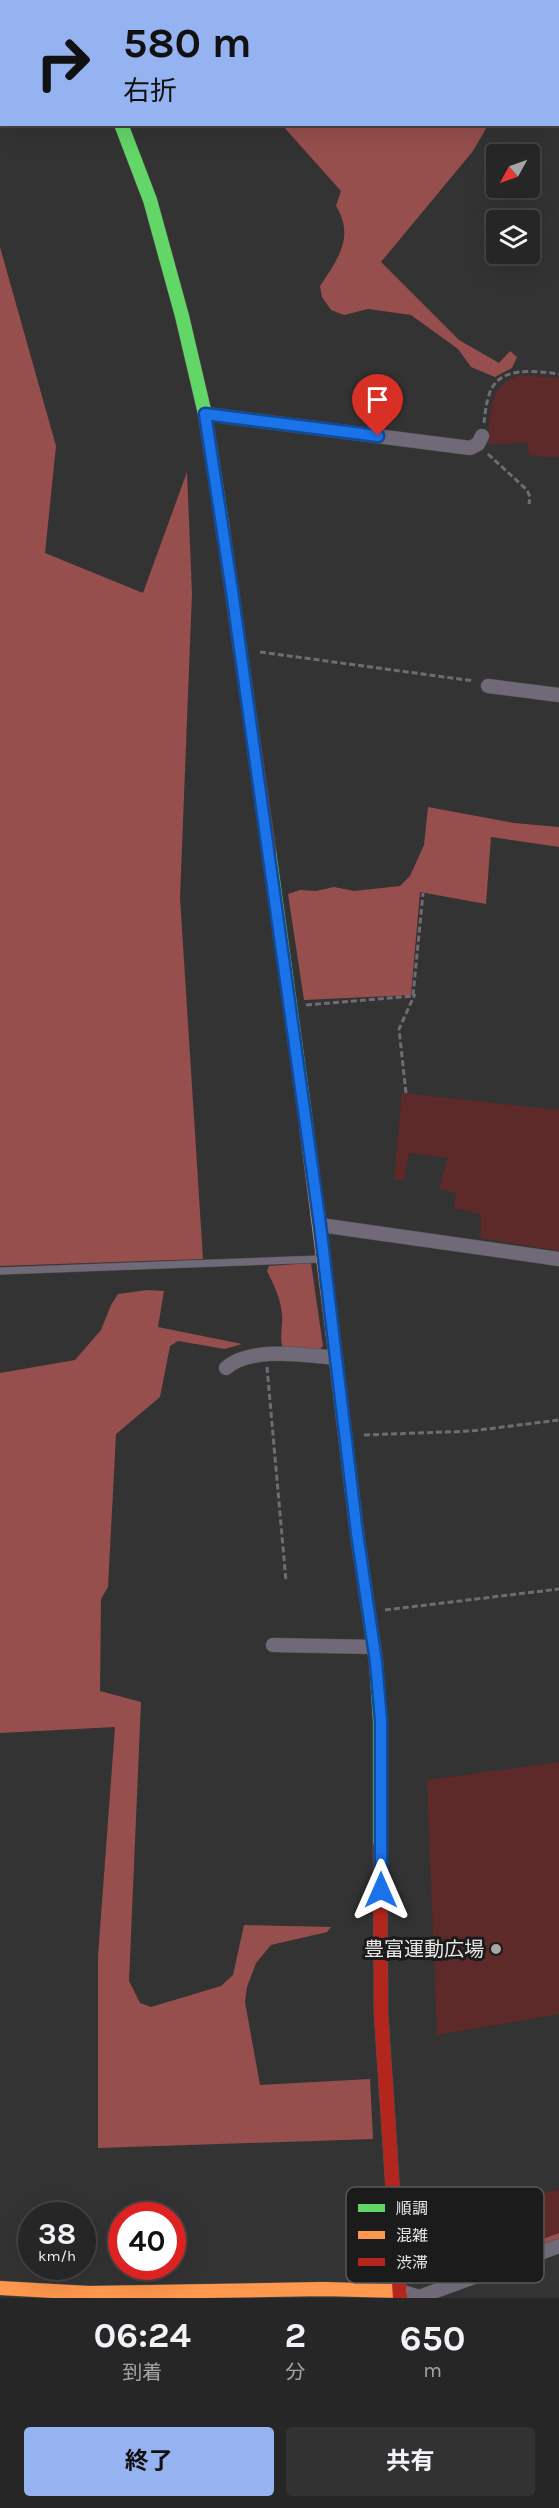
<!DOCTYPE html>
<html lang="ja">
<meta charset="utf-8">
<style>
:root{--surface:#272627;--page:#333233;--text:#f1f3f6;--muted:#a4a5a7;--line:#434344;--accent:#95b2f1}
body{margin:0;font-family:Karla,"Noto Sans JP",sans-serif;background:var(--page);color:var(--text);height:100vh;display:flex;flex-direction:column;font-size:22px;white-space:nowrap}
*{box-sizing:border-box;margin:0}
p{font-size:20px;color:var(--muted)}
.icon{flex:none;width:33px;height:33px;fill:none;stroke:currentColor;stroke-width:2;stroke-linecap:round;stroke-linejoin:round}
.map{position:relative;height:2298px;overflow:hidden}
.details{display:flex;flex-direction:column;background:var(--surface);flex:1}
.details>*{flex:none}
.guide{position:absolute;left:0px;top:0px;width:560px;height:126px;box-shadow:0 6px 24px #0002,0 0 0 2px var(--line);background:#95b2f1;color:#111;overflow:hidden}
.needle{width:39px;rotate:230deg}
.buttons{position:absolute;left:486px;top:144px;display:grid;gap:12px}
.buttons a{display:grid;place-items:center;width:54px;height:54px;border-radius:6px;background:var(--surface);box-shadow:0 6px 24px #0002,0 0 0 2px var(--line);font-size:30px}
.speed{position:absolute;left:18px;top:2202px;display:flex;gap:12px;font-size:30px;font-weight:700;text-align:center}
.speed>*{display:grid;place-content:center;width:78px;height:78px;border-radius:50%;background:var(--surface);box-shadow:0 6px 24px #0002,0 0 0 2px var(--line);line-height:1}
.speed small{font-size:15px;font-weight:400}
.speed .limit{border:9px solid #d22;background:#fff;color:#111}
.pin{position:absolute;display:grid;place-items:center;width:51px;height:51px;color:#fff;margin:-62px -26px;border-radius:50% 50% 50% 0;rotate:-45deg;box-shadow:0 0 6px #0007}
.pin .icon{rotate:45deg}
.me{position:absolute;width:66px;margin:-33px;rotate:0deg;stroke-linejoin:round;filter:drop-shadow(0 0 4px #0008)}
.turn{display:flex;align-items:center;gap:21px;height:126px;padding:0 24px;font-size:27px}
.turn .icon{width:78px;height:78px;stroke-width:2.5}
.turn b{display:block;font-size:42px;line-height:51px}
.eta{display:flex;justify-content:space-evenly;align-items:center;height:102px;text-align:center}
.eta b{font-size:36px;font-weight:700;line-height:42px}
.action{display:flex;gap:12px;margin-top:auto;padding:12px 24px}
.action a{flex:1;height:69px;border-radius:6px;background:var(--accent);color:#111;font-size:24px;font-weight:700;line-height:69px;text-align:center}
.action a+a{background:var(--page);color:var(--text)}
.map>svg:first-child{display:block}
.green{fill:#5e2929}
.forest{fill:#964f4c}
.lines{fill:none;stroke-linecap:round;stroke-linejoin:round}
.lane-casing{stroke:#515051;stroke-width:8}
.street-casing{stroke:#515051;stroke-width:15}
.fast-casing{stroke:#515051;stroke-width:15}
.slow-casing{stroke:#515051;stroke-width:15}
.jam-casing{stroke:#515051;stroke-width:15}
.path{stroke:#706a74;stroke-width:3;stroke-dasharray:6 3;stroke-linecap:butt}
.lane{stroke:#706977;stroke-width:7}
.street{stroke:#706977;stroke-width:14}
.fast{stroke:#63d668;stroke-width:14}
.slow{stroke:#ff974d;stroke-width:14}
.jam{stroke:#b3261e;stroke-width:14}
.route-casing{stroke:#114b97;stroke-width:15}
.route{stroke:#1a73e8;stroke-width:10}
.poi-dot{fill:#a9a7a8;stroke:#1c1b1c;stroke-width:2}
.labels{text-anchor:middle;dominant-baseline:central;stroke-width:6;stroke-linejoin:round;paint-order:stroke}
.poi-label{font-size:20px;fill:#e8e6e7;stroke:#1c1b1c;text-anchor:end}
.key{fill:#1c1b1c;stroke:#595859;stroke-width:1.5}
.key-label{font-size:16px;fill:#e8e6e7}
</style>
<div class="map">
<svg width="559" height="2298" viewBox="0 0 559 2298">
<rect width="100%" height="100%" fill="#343334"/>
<path class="green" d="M519,375L559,378V458L529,455L528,443L488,444C491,415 486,387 519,375Z
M402,1093L559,1110V1251L481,1238V1214L454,1208L456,1193L439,1189L448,1158L409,1153L404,1180H394Z
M559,1762V2014L437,2035L427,1780Z
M559,2190V2233L502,2254L496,2213H538L536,2193Z"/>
<path class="forest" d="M287,0H398L401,1H285Z
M282,125H488L473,151L381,262L459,340L499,363L510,351L517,357L512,368L495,377L471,367L458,349L411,315L368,309L344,315L331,310L322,297L320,286C338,259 355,237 336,206L341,191Z
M0,247L56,446L45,553L143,593L187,472L192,593L180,898L203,1259L0,1266Z
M428,807L514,823L559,827V847L491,837L486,904L420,892L411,995L304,1000L288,894L300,890L316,891L334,887L354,891L400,886L410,876L424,845Z
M311,1263L323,1346L319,1350L283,1348C279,1337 283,1328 282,1315C281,1299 274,1285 267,1271L269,1266Z
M148,1290L164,1291L158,1327L242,1344L225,1349L178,1341L170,1346L160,1397L116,1434L108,1587L101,1599L100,1691L141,1702L129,1981L140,2003L151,2007L221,1986L233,1975L244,1925L331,1927L327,1932L271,1945L256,1963L247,1987L245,2002L260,2085L370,2079L373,2139L98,2148V1956L115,1727L0,1733V1373L75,1360L101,1330L111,1305L118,1294Z
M559,2233V2242L503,2262L502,2254Z"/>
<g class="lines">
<g class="lane-casing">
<path id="lane" d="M0,1271L321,1259"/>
</g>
<g class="street-casing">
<path id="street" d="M205,414L470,448L478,444L482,436
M488,686L559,695
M320,1225L559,1259
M226,1368C251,1346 305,1355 336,1358
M273,1645L374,1647
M400,2291L419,2297L559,2246"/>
</g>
<g class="fast-casing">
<path id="fast" d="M56,0L57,2
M121,124L150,200L182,316L205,414L223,530
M269,851L303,1100
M334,1344L357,1533L376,1662L380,1721V1846"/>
</g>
<g class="slow-casing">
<path id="slow" d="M303,1100L334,1344
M0,2288L89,2293L323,2289L400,2291"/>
</g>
<g class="jam-casing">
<path id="jam" d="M223,530L269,851
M380,1846L381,2013L400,2298"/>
</g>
<path class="path" d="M519,0L520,2
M558,84H559
M484,423C485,414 486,404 489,395C498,365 535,371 559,374
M488,454L527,490L530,497L529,504
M260,652L474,681
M306,1005L413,996L423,893
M406,1093L399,1029L415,994
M267,1367L286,1581
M364,1435L471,1431L559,1420
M385,1610L559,1589"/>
<use href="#lane" class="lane"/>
<use href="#street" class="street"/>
<use href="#fast" class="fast"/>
<use href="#slow" class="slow"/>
<use href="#jam" class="jam"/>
</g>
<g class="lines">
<g class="route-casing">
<path id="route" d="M378,436L205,414L232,591L320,1225L357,1533L376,1662L381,1721V1890"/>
</g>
<use href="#route" class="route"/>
</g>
<circle class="poi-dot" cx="496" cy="1949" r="6"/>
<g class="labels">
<g class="poi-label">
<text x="484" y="1949">豊富運動広場</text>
</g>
</g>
<rect x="346" y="2187" width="198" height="96" rx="9" class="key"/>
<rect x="358" y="2204" width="27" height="8" fill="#63d668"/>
<rect x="358" y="2231" width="27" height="8" fill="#ff974d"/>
<rect x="358" y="2258" width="27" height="8" fill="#b3261e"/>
<g class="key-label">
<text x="396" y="2214">順調</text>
<text x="396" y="2241">混雑</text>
<text x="396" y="2268">渋滞</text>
</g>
</svg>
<div class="buttons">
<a><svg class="needle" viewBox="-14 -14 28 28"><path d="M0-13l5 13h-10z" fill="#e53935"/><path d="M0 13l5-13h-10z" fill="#a4a5a7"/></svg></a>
<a><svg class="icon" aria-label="layers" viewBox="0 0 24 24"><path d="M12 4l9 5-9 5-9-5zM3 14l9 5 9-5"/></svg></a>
</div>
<div class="speed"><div>38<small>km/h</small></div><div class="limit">40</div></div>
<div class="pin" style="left:378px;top:436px;background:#d93025"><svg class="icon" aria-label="arrive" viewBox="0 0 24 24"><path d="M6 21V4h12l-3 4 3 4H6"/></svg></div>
<svg class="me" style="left:381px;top:1890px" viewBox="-20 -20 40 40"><path d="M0-17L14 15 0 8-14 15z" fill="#1a73e8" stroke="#fff" stroke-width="4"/></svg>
<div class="guide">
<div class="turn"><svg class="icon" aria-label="right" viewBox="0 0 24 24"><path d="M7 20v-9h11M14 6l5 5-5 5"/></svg><div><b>580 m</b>右折</div></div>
</div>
</div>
<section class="details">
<div class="eta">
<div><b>06:24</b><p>到着</p></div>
<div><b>2</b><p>分</p></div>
<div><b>650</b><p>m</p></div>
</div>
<div class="action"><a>終了</a><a>共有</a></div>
</section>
